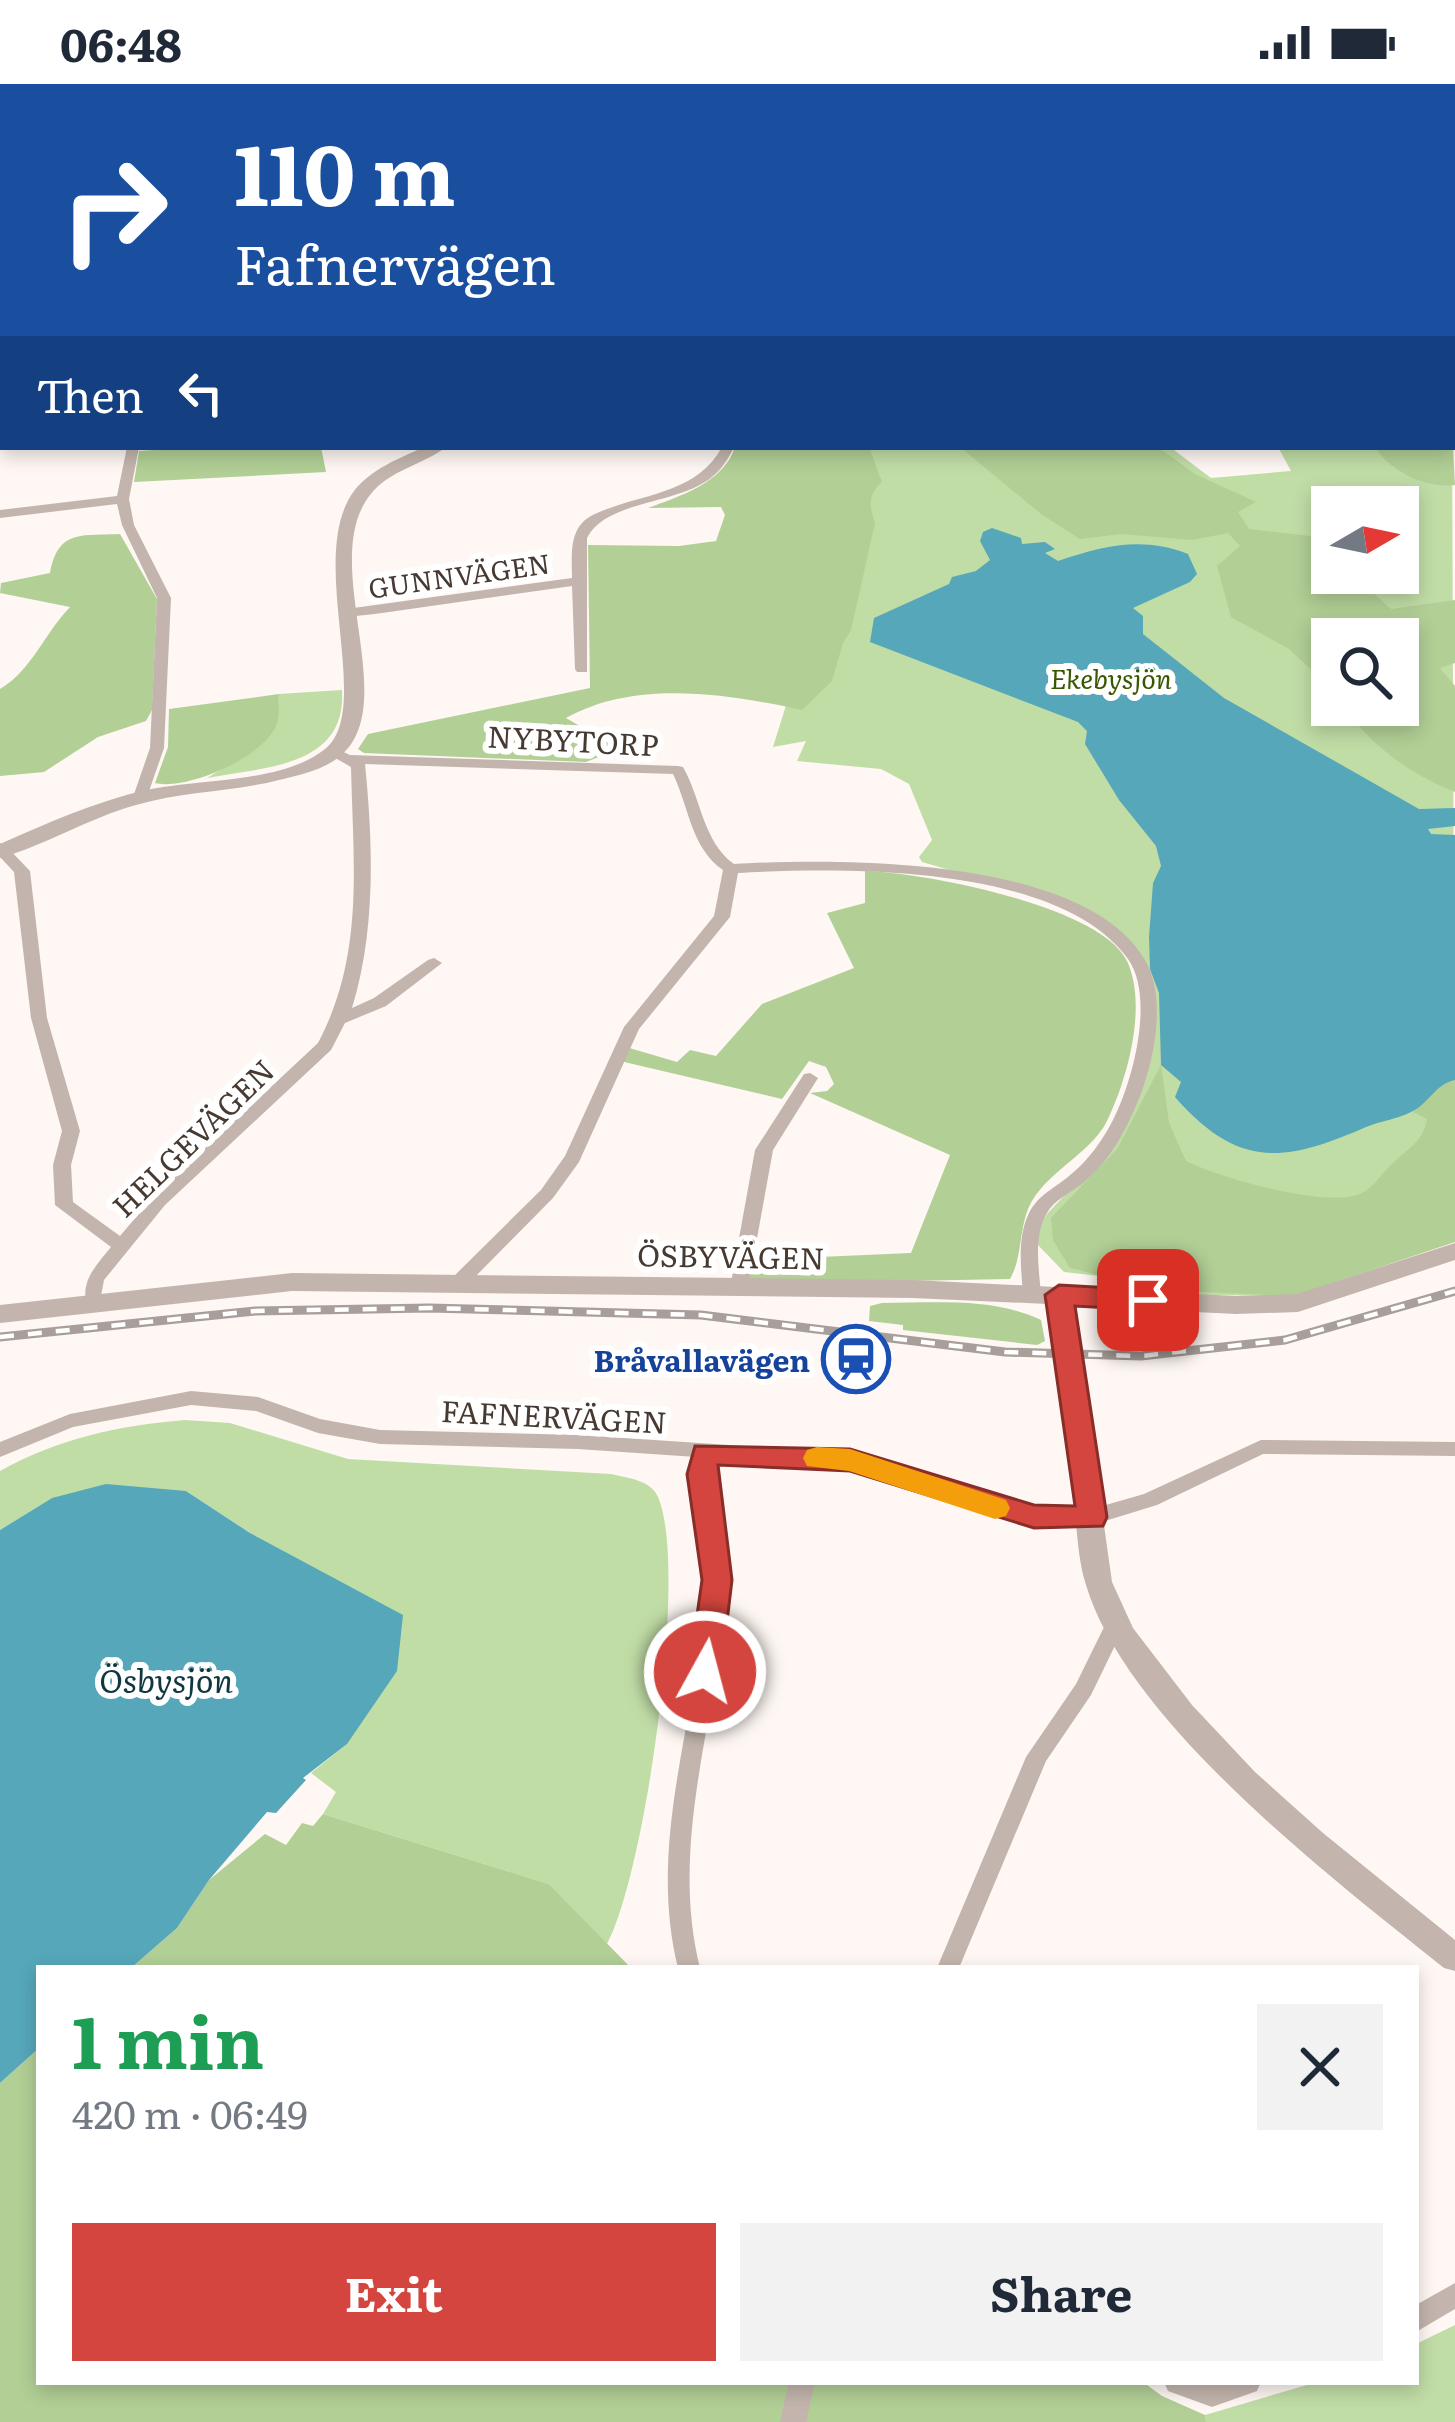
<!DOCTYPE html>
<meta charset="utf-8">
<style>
:root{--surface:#fff;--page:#f2f2f3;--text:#1f2937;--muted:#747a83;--accent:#d3453e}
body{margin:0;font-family:Literata,serif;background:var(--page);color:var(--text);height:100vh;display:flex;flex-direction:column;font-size:45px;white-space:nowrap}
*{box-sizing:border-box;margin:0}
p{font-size:39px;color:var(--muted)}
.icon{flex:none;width:66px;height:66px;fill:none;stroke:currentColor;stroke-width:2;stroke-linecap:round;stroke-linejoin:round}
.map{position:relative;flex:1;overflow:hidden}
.details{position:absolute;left:36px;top:1881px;width:1383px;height:420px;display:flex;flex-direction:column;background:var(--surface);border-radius:0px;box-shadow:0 6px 18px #0003}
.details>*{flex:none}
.guide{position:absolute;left:0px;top:0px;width:1455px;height:366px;box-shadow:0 6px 18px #0003;background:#1a4fa0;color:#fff;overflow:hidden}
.needle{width:78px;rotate:81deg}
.buttons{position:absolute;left:1311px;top:402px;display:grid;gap:24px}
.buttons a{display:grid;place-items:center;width:108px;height:108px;border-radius:0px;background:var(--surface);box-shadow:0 6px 18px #0003;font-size:60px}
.pin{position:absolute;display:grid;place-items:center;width:102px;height:102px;color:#fff;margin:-51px;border-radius:24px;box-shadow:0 6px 18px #0006}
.me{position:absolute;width:132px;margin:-66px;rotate:7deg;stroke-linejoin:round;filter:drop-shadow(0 0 9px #0008)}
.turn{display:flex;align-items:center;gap:42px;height:252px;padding:0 36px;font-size:54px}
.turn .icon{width:156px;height:156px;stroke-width:2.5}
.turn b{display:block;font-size:84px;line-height:102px}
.then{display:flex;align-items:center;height:114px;padding:0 36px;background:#0003;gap:24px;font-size:45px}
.round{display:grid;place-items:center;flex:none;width:126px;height:126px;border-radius:0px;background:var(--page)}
.headline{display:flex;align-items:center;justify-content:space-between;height:204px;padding:0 36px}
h1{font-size:72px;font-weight:700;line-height:90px;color:#1e9e55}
.button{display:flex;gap:24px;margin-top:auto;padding:24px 36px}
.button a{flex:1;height:138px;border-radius:0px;background:var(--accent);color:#fff;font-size:48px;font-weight:700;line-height:138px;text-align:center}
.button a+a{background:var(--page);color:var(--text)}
.status{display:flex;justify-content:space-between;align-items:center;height:84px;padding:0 60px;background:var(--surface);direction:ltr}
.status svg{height:33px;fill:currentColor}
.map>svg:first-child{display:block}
.green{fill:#c1dda6;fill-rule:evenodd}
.forest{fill:#b2cf96}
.water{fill:#56a7ba}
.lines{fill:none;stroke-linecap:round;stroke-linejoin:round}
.minor{fill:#c3b5ad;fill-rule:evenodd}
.tertiary{fill:#c3b5ad;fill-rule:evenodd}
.motorway{fill:#846857;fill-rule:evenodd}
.rail-casing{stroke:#a99f9a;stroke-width:9}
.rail{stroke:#fff;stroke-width:4.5;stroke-dasharray:14;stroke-linecap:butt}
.shaded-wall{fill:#ae968a}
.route{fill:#d3453e;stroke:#892d28;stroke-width:3}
.slow{fill:#f59e0b}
.labels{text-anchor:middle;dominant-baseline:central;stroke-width:12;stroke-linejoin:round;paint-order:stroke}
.far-street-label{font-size:27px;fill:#473a32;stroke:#fff}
.far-park-label{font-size:27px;font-style:italic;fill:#385900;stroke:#fff}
.street-label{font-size:30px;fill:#473a32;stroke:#fff}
.transit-label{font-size:30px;font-weight:bold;fill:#164399;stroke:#fff;text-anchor:end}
.water-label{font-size:33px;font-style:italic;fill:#113740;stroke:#fff}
</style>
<div class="status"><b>06:48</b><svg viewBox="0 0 49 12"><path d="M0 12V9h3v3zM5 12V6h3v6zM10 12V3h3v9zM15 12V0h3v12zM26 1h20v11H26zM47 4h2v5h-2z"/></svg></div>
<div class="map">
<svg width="1455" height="2338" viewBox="0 0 1455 2338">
<rect width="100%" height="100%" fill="#fef7f3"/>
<path class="green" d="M1452,333L1455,1155L1279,1212L1163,1210L1152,1198L1064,1188L1037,1160L1038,1144L1047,1130L1098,1075L1145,994L1139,880L1088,834L1012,804L922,778L919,773L932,756L909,700L881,685L797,677L806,657L773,663L798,583L757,363H1170L1211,394L1291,387L1278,363H1452ZM1332,423H1398V489H1332ZM1332,555H1398V621H1332Z
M342,606C347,683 265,683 207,694C249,668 275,664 279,610Z
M185,1336L230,1339L348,1375L611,1390C628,1394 651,1396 658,1413C689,1485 645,1789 607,1860L549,1800L323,1730L336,1708L311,1689L347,1660L250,1449L186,1407L52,1414L0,1446V1387C60,1354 117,1342 185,1336Z
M1455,2241V2338H1206L1205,2331L1317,2298H1416V2260Z"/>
<path class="forest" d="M1452,344L1455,401C1426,405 1390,387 1375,363H1452Z
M200,363H321L326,388L134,398L139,367Z
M735,363H869L882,398C868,410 869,422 875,439L851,546L843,559L832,597L802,626C727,610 636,595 566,634L619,665L586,678L364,669L358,665L368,650L590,604L588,461L679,462L716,457L725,431L721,423L648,424C681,412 724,398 735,363Z
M960,363L1162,366L1195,390L1256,418L1238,428L1249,445L1310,452L1332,472V489H1351L1391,525L1455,516V579L1440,584L1455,602V708C1412,691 1368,661 1344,621H1398V555H1332V605L1289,565L1231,533L1217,482L1240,462L1228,449L1192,456L1121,450L1080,455L1041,430Z
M120,450L157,515L152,626L146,637L98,653L44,688L0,692V605C32,586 44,550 70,523L0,509L1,499L50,489C58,445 82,452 120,450Z
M279,610C278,618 280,631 277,639C267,672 187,707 155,699L168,663L169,625Z
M865,787C921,788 1101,822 1127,877C1148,922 1127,996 1107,1037C1090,1071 1043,1089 1028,1125C1019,1148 1022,1174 1010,1195L749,1200L751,1176L911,1169L950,1071L810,1009L827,1007L834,1000L826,983L809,977L782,1015L620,977L626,963L677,978L690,966L716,972L762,920L854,884L827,829L865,819Z
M1161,981L1169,1039L1186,1077C1220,1094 1325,1124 1360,1110C1374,1104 1382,1088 1394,1078C1409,1064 1424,1056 1427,1035L1413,1028L1446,998L1455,996V1158L1294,1212L1160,1206L1070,1184L1053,1156L1051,1134L1117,1065Z
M882,1219C935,1219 993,1213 1041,1236L1045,1257L1037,1261L903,1246V1241L869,1237L870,1222Z
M323,1730L549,1800L631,1884H131L177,1844L209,1796L265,1750L286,1761L302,1739L313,1742Z
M39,1964V2298H1143L1162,2312L1205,2331L1206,2338H0V1999Z"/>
<path class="water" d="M992,444L1021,454L1022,460L1045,458L1055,465L1045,469L1058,477C1103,462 1142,452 1188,470L1197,490L1190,498L1133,524L1143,532V550L1224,614L1419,725L1455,724V742L1428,745L1431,750L1455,751V996C1435,1000 1428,1021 1411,1028C1397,1035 1381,1037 1366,1043C1284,1079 1238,1085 1175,1013L1181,998L1161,981L1159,909L1150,885L1149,853L1153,799L1161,782L1156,762L1119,716L1085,660L1087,647L1078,638L870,558L874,534L949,500L952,493L976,487L990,476L980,457L983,448Z
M106,1400L186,1407L250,1449L403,1531L397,1587L347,1660L303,1694L306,1696L276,1729L267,1728L209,1796L177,1844L131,1884H39V1964L0,1999V1446L52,1414Z"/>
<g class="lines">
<path class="minor" d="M87,0H97L95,3H85Z
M1371,0H1382L1384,3H1373Z
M1452,6H1455V12H1452Z
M0,12H3V18H0Z
M3,64V70L0,71V65Z
M0,219H3V228H0Z
M3,277V285L0,286V278Z
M127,363H139L129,415L134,441L171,514L164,664L147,713L140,717L133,713L150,664L157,514L122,441L117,420L0,434V426L117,412Z
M722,363H734C728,375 722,385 712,393C678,421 606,416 587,454V588H577L575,585L572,502L375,530L346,533L339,529L346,525L572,494C572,477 569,453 582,439C588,432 599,428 607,425C650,409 698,407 722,363Z
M335,664L350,671L678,682L683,683C701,714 703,758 734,780C840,774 1085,772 1145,876C1170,918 1151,994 1130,1035C1119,1059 1103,1083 1082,1100C1070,1109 1054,1116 1047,1129C1033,1152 1039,1185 1041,1210L1038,1215H1026L1023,1210C1021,1184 1017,1153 1029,1129C1038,1111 1055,1104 1069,1092C1088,1077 1103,1056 1114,1034C1133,996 1155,913 1128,875C1060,780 844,783 738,789L730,833L639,945L579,1078L553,1114L466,1202H454L451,1197L454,1192L541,1106L565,1072L624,943L714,832L723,786C691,764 689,723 673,690L365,680C373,759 376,847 352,924L374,914L428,876L434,874L442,879L386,922L345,939L331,966L165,1121L104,1196L99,1223H87C80,1197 95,1183 111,1163L55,1121L53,1081L62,1047L31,934L14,788L0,773V759L5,761L30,787L47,934L80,1047L71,1081L73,1118L120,1152L153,1113L318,959C365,870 353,780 351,683L330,671L328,668Z
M810,989L818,994L773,1066L748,1204L745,1209H733L730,1204L755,1066L804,990Z
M191,1307L258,1313L320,1335L380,1346L578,1351L850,1369L1033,1425H1092L1144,1410L1261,1356L1455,1358V1372L1263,1370L1157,1421L1092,1441H1033L850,1383L715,1374C710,1418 729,1459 727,1502C719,1630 668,1756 700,1884H678C646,1755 699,1629 707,1501C709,1458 690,1417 696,1373L578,1365L380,1360L318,1349L256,1327L191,1321L73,1343L0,1373V1358L70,1330Z
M1114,1535L1121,1537L1124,1543L1091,1611L1046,1677L959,1884H937L1026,1673L1076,1600L1107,1537Z
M1455,2199V2225L1416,2248V2221Z
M789,2298H815L806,2338H780Z
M1164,2298H1261L1257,2307L1212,2323L1168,2307Z"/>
<path class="tertiary" d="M268,0H282L266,3Z
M908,0H922L923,3H909Z
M1263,0H1278L1281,3H1266Z
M0,25H3V33H0Z
M1452,195L1455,196V209L1452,208Z
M424,363H446C423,381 389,386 370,411C317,479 404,621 339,673C323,686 299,691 279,696C232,708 182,707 136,721C89,734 46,761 0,774V760C48,739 96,717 147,706C198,695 284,699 325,665C375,625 305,473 354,407C371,385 400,374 424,363Z
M1455,1159V1176L1298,1228L1236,1230L1073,1222L1112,1498L1133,1544L1192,1621L1255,1688L1323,1749L1455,1856V1887L1444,1884C1334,1796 1127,1638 1086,1501C1077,1473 1077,1440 1073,1411C1065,1347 1056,1284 1048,1220L913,1214L292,1207L0,1239V1221L292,1189L913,1196L1236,1212L1297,1210Z"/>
<path class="motorway" d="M496,0H536L494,3Z
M547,0H582L545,3Z
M3,50V62L0,63V51Z"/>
<g class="rail-casing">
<path id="rail" d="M0,1253L255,1227L429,1224L701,1231L1005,1268L1141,1272L1285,1256L1455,1207"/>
</g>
<use href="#rail" class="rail"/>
</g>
<path class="shaded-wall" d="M1308,0H1362L1361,3H1307Z"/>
<path class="route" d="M1059,1201L1148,1206L1162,1216L1148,1226L1075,1222L1107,1433L1103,1442L1034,1444L850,1387L718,1381L732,1496L721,1588L716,1597L705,1600L694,1597L689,1588L702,1496L687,1390L695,1362L850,1365L1034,1421L1075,1422L1045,1211Z"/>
<path class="slow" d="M817,1363L850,1365L1006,1416L1010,1424L1006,1432L995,1435L849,1387L807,1382L803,1374L807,1366Z"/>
<defs>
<g id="station-ring" transform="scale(3.45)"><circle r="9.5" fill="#fff" stroke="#1a4fb4" stroke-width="1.5"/><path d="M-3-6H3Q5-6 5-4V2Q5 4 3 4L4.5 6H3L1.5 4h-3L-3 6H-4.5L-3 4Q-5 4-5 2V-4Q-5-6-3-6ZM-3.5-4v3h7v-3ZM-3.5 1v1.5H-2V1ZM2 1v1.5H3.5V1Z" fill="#1a4fb4"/></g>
</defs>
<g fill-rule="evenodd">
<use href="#station-ring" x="856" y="1275"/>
</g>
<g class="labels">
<g class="far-street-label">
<text transform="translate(459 490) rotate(-8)">GUNNVÄGEN</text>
</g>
<g class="far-park-label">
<text x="1111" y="593">Ekebysjön</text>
</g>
<g class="street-label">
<text transform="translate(573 655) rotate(3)">NYBYTORP</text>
<text transform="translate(192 1053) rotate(-44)">HELGEVÄGEN</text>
<text transform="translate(731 1171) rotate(1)">ÖSBYVÄGEN</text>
<text transform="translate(554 1331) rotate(3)">FAFNERVÄGEN</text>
</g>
<g class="transit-label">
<text x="810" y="1275">Bråvallavägen</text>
</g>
<g class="water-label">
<text x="166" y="1594">Ösbysjön</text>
</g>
</g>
</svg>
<div class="buttons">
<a><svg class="needle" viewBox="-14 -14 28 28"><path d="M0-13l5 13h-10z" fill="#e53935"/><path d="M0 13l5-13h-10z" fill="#747a83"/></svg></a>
<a><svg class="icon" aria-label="search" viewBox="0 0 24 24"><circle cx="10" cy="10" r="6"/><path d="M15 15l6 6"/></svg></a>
</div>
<div class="pin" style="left:1148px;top:1216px;background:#d93025"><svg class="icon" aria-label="arrive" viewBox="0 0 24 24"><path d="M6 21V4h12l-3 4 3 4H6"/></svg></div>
<svg class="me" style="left:705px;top:1588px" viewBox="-20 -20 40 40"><circle r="17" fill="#d3453e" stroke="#fff" stroke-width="3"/><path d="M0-11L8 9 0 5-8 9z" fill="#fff"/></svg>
<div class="guide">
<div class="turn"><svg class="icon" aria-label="right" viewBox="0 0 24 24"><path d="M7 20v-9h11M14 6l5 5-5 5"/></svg><div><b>110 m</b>Fafnervägen</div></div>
<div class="then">Then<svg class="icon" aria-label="left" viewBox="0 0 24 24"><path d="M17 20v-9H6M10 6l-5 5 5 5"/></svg></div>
</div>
<section class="details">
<div class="headline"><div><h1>1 min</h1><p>420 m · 06:49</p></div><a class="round"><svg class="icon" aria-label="close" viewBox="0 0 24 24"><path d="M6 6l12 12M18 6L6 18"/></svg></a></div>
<div class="button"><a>Exit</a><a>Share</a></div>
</section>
</div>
